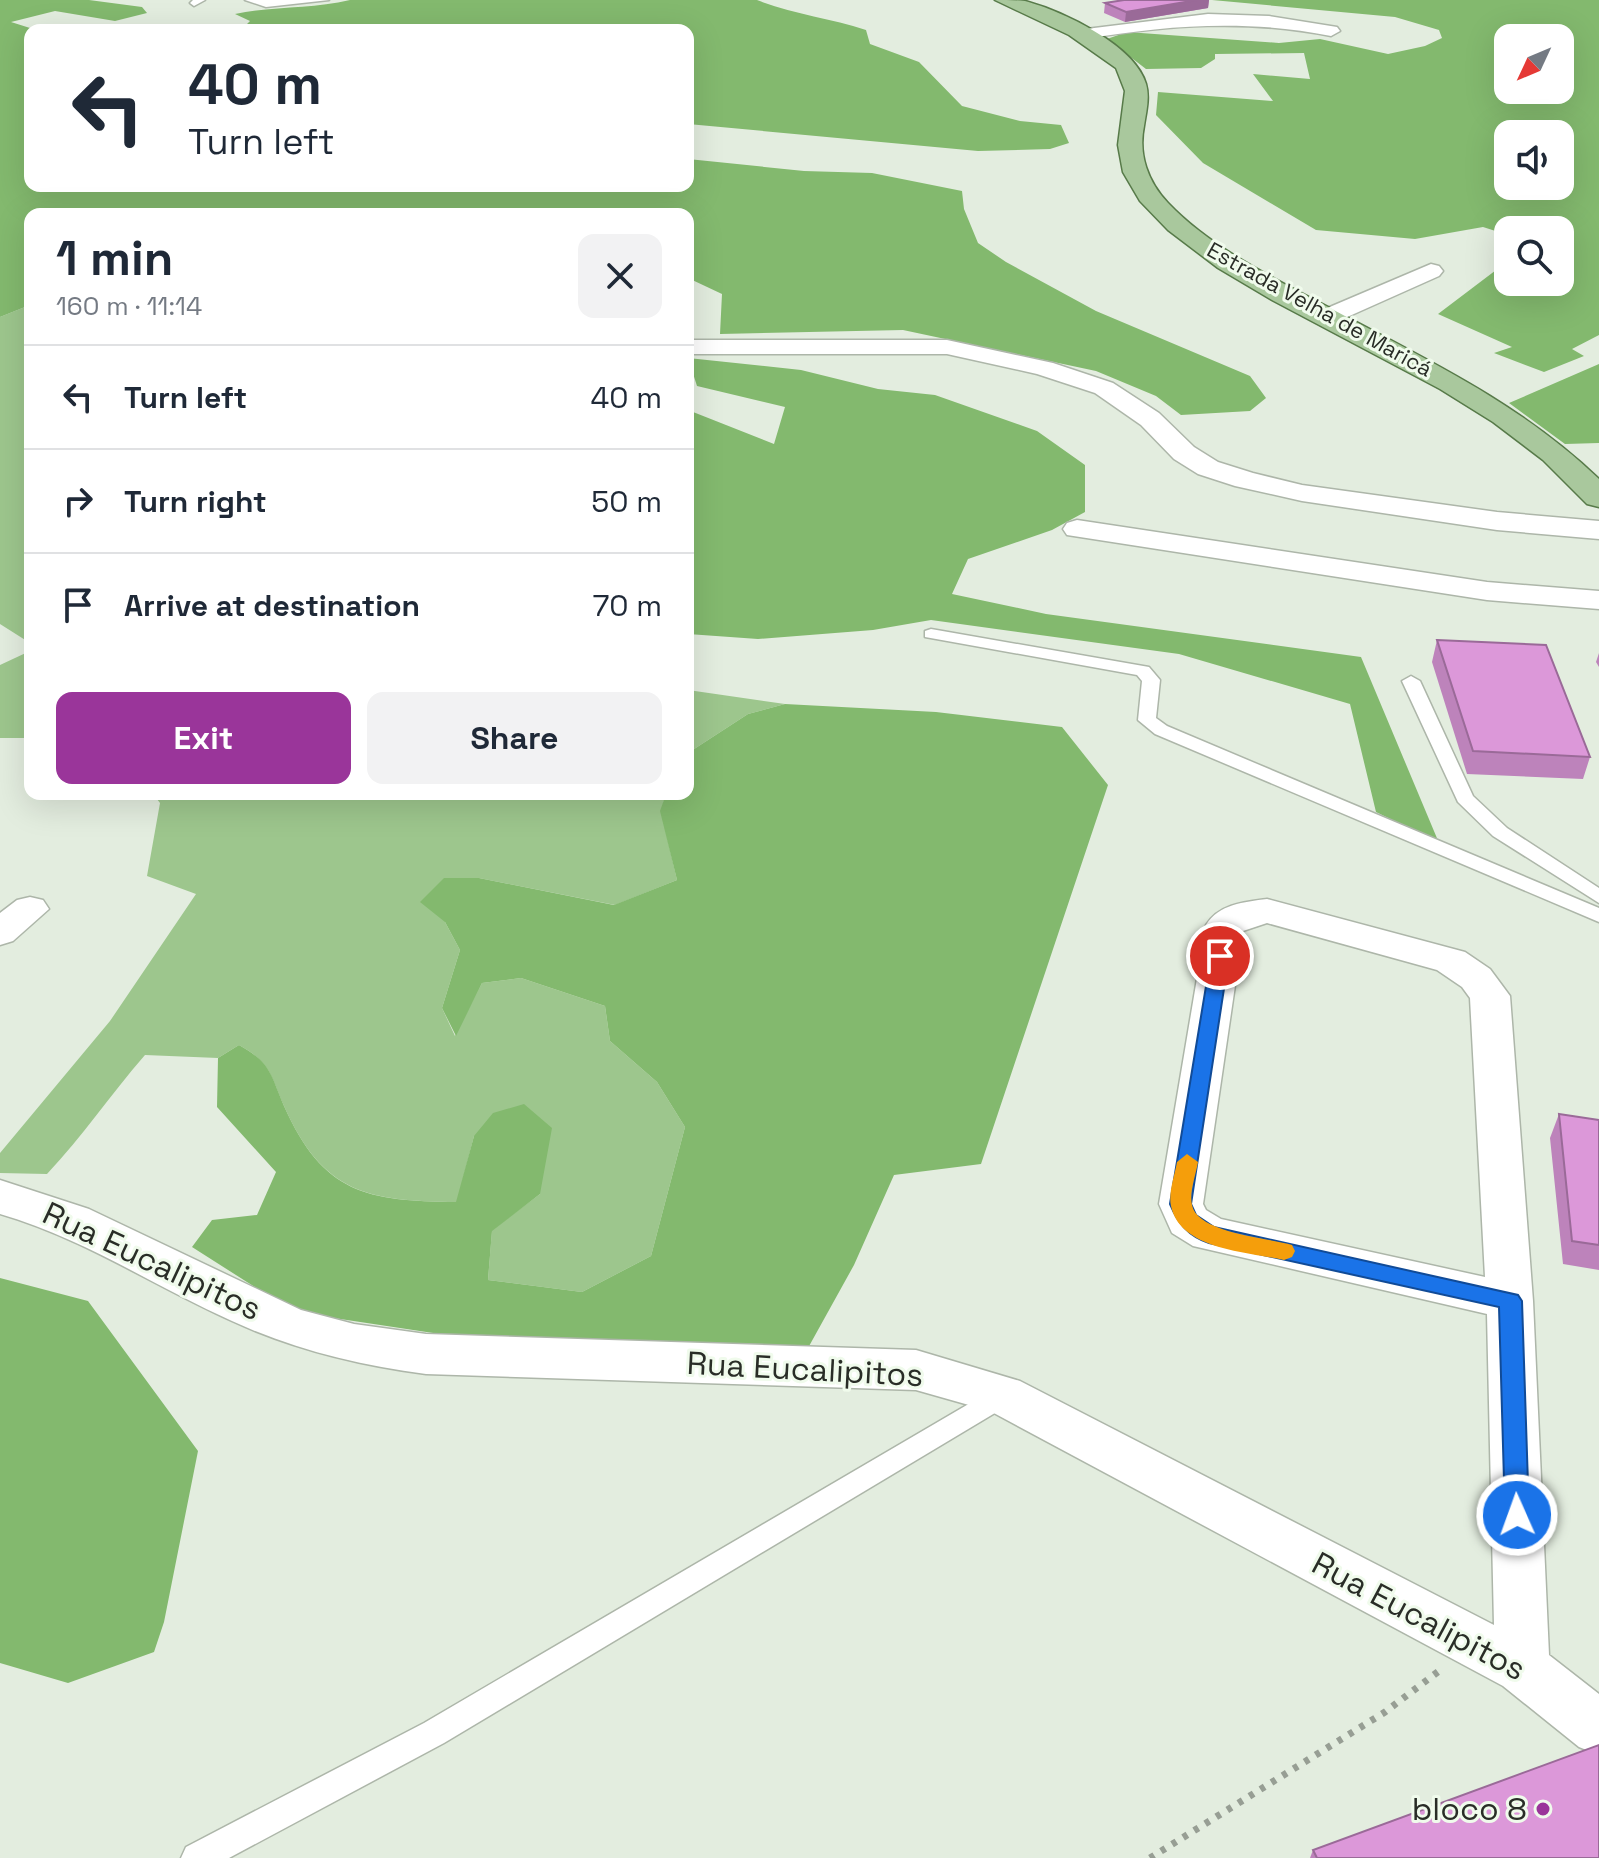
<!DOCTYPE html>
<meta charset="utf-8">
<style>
:root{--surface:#fff;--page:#f2f2f3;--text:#1f2937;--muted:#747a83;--line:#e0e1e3;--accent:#9a359a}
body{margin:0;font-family:"Space Grotesk",sans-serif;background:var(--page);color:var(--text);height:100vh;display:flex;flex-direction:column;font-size:30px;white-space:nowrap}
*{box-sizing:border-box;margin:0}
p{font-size:26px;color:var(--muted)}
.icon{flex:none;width:44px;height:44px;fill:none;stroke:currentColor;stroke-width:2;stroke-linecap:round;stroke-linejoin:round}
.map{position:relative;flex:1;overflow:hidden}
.panel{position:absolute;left:24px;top:208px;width:670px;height:592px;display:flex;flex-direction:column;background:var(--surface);border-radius:16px;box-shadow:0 8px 32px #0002}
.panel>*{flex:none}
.banner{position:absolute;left:24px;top:24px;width:670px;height:168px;border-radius:16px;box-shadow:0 8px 32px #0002;background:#fff;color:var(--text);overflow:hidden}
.needle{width:52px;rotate:226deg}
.tools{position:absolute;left:1494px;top:24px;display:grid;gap:16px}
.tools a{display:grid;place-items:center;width:80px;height:80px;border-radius:16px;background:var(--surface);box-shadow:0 8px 32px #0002;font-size:40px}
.pin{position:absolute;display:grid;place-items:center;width:68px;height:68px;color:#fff;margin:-34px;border:4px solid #fff;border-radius:50%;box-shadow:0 2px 8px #0007}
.me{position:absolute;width:88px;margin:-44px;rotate:358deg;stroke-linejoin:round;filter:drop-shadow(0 0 6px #0008)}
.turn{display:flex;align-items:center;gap:28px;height:168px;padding:0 32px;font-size:36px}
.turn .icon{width:104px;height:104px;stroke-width:2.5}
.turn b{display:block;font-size:56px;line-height:68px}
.round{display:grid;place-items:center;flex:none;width:84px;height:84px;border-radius:16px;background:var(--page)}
.headline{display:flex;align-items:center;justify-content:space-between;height:136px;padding:0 32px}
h1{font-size:48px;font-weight:700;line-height:60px}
.cta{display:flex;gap:16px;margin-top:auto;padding:16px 32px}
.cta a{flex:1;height:92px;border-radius:16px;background:var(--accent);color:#fff;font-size:32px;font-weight:700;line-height:92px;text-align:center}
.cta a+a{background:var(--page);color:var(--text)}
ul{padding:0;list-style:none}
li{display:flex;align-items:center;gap:24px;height:104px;padding:0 32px;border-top:2px solid var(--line)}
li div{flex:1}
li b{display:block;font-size:30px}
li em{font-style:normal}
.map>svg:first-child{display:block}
.green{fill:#9dc68d}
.forest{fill:#83b96e;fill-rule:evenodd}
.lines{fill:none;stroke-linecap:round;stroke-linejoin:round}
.lane-casing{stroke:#adb6a9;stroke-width:3}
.street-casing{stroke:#adb6a9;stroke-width:3}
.primary-casing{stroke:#577a49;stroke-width:3}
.path{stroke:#979e94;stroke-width:7;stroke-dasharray:5 8;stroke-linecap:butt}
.lane{fill:#fff;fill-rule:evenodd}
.street{fill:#fff;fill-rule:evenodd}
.primary{fill:#a9c89d;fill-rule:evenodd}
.wall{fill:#bd83bb}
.shaded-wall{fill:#9a6a98}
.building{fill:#dc98d9;stroke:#9a6a98;stroke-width:2}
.route{fill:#1a73e8;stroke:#114b97;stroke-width:2}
.slow{fill:#f59e0b}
.poi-dot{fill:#9a359a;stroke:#f0fbec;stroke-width:3}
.labels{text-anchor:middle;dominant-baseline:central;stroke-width:6;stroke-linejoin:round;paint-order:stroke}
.far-street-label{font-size:22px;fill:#292d27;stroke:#f0fbec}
.near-street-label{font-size:32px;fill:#292d27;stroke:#f0fbec}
.near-poi-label{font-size:32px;fill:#292d27;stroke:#f0fbec;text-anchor:end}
</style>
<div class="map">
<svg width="1599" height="1858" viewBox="0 0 1599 1858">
<rect width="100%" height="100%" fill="#e3eddf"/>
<path class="green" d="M30,305V643L0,624V317Z
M30,651V738H0V665Z
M688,690L785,704L748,714L688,753Z
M153,794H666L661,811L677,880L615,905L479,878H444L445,922L460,950L442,1008L455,1036L482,983L521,978L605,1006L610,1041L657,1082L685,1127L651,1256L582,1292L488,1280L492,1230L540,1194L474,1136L457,1202C368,1201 323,1194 284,1106C270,1074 271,1063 239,1045L218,1058L145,1055C110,1095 83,1136 47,1174L0,1173V1153L110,1021L196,894L147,876L160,803Z"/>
<path class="forest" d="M0,0H89L142,7L147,13L115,21L55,11L11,22L30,28L105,30H30V186H688V159L804,171L872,173L962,191L964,209L978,243L1006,262L1096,311L1250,376L1266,398L1250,411L1181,415L1156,396L1096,371L903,330L720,334L722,294L688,278V214H30V305L0,317Z
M350,0H757C792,14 830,18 866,30L870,44L919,62L962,106L1020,121L1061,125L1069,143L1050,149L978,151L688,124V30H241L250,21L235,14C273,6 312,9 350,0Z
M1212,0H1599V335L1572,349L1584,356L1544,372L1494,353L1512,347L1438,314L1508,261V282H1560V230H1508V235L1483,227L1415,239L1316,230L1203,163L1156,115L1158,92L1273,101L1253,74L1310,79L1304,53L1215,54V59L1201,68L1146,69L1107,39L1127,32L1279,43L1320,39L1388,54L1425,46L1442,38L1439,30L1395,17ZM1508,38H1560V90H1508ZM1508,134H1560V186H1508Z
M688,358L801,370L878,389L935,395L1037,431L1085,465V512L1052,530L968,559L952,594L1046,614L1361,657L1439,843L1376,812L1350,704L1179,654L931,620L873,630L758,639L688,634V410L774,444L785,407L697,386Z
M1599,364V443L1565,444L1509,403Z
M785,704L936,712L1062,727L1108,785L981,1164L894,1175L854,1265L808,1348L453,1336L294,1312L192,1247L212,1220L257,1215L276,1172L217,1107L218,1058L239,1045C271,1063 270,1073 284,1106C323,1194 367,1201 456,1202L474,1136L493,1113L524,1104L552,1128L540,1194L492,1231L488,1280L582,1292L651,1256L685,1127L657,1082L610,1041L605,1006L521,978L482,983L456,1036L442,1008L460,950L445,922L420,902L444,878H479L614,905L677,880L660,811L666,794H688V753L748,714Z
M0,1278L88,1301L198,1451L164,1622L154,1652L68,1683L0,1663Z"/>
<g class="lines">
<g class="lane-casing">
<path id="lane" d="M193,0H205L194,6L190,3Z
M245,0H329L266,7Z
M931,629L1149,667L1160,680L1156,718L1167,726L1599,908V922L1155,734L1138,720L1142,681L1137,675L925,637V631Z
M1411,676L1420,681L1473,796L1507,828L1599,888V903L1493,836L1458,802L1402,681Z
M1001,1385L1010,1388L1014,1396L1010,1404L444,1743L229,1858H181L186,1847L424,1723Z"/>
</g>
<g class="street-casing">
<path id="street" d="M1208,14L1269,16L1337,27L1340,31L1331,36C1247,19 1168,25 1084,39L1075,34L1078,30Z
M1431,264L1439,266L1443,271L1439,276L1336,322L1327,324L1315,317L1318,312Z
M688,340H947L1053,363L1113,383L1159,413L1194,447L1218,462L1253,473L1302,485L1497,512L1599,521V539L1497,530L1302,501L1235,486L1198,474L1174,459L1141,425L1095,393L1037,374L947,354H688Z
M1077,520L1487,582L1599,591V609L1487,600L1067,535L1063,529L1067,523Z
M30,897L43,900L49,909L13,941L0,945V913L17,900Z
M1267,899L1465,952L1490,969L1510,996L1533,1301L1549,1655L1599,1694V1755L1579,1747L1503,1686L990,1411L916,1390L426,1374C358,1365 295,1350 232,1321C154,1286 83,1238 0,1214V1180L89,1209L301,1310L354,1324L426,1334L916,1350L1020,1381L1494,1625L1487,1314L1193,1246L1172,1233L1159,1204L1206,925C1219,904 1244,902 1267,899ZM1267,923L1437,970L1462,987L1470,998L1485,1277L1221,1219L1206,1210L1203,1204L1243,931Z"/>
</g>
<g class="primary-casing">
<path id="primary" d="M995,0C1005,0 1016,0 1025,1C1062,11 1135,45 1146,84C1150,98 1146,112 1144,126C1138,155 1148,182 1168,203C1212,249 1275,279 1330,308C1425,359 1520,403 1599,479V507L1587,504L1543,460L1493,422L1440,389L1272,300L1218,268L1168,230L1140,201L1123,172L1118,145L1125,91L1116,68L1069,35Z"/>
</g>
<path class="path" d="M1150,1858L1385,1712L1439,1671"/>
<use href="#lane" class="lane"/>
<use href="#street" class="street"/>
<use href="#primary" class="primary"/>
</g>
<path class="wall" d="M1124,0H1209L1208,8L1125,22L1104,13L1105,3Z
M1437,640L1590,757L1583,779L1467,774L1432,662Z
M1599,653V667L1596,662Z
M1559,1114L1599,1120V1270L1563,1264L1550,1138Z
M1313,1850L1599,1858H1310Z"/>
<path class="shaded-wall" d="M1197,0H1209L1208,8L1125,22L1126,12Z"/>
<path class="building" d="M1124,0H1197L1126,12L1105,3Z
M1437,640L1546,645L1590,757L1473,751Z
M1559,1114L1599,1120V1245L1572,1241Z
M1599,1745V1858H1317L1313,1850Z"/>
<path class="route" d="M1220,950L1229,956L1191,1204L1196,1215L1214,1227L1518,1295L1522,1301L1529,1515L1526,1523L1517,1526L1509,1523L1505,1515L1499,1307L1209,1243C1188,1236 1178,1223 1170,1204L1211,956Z"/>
<path class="slow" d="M1187,1154L1198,1162C1196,1174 1189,1193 1192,1205C1197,1233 1269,1238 1292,1245L1295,1251L1292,1257L1284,1260C1249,1252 1180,1250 1171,1206C1168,1193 1175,1174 1177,1162Z"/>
<circle class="poi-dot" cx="1543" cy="1809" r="8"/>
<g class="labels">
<g class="far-street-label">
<text transform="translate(1320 309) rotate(29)">Estrada Velha de Maricá</text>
</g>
<g class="near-street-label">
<text transform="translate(152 1261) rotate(25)">Rua Eucalipitos</text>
<text transform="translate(805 1369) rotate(3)">Rua Eucalipitos</text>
<text transform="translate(1419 1616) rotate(28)">Rua Eucalipitos</text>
</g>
<g class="near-poi-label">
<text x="1527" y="1809">bloco 8</text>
</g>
</g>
</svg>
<div class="tools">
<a><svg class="needle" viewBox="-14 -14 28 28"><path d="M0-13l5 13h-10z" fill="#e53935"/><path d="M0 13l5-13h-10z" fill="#747a83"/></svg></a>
<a><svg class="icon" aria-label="sound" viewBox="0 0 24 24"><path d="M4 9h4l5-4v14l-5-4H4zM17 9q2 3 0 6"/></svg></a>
<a><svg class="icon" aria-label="search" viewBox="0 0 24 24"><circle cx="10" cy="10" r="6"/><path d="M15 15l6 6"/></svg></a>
</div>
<div class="pin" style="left:1220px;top:956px;background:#d93025"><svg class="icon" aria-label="arrive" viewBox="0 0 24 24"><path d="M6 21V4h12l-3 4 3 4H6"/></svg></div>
<svg class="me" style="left:1517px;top:1515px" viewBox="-20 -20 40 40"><circle r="17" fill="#1a73e8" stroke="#fff" stroke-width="3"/><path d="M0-11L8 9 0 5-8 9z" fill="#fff"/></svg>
<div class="banner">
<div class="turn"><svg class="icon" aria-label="left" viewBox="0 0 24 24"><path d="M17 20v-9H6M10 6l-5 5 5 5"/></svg><div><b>40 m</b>Turn left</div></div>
</div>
<section class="panel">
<div class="headline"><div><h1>1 min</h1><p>160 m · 11:14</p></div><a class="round"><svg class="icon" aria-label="close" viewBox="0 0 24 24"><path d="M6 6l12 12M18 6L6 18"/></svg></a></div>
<ul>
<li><svg class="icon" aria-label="left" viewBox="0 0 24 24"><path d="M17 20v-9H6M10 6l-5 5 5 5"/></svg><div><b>Turn left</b></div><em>40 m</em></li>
<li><svg class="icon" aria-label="right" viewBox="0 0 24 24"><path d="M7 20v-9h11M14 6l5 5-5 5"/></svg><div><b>Turn right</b></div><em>50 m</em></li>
<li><svg class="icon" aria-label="arrive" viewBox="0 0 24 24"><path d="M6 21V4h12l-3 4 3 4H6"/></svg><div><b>Arrive at destination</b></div><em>70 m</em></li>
</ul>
<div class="cta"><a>Exit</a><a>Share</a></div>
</section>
</div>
